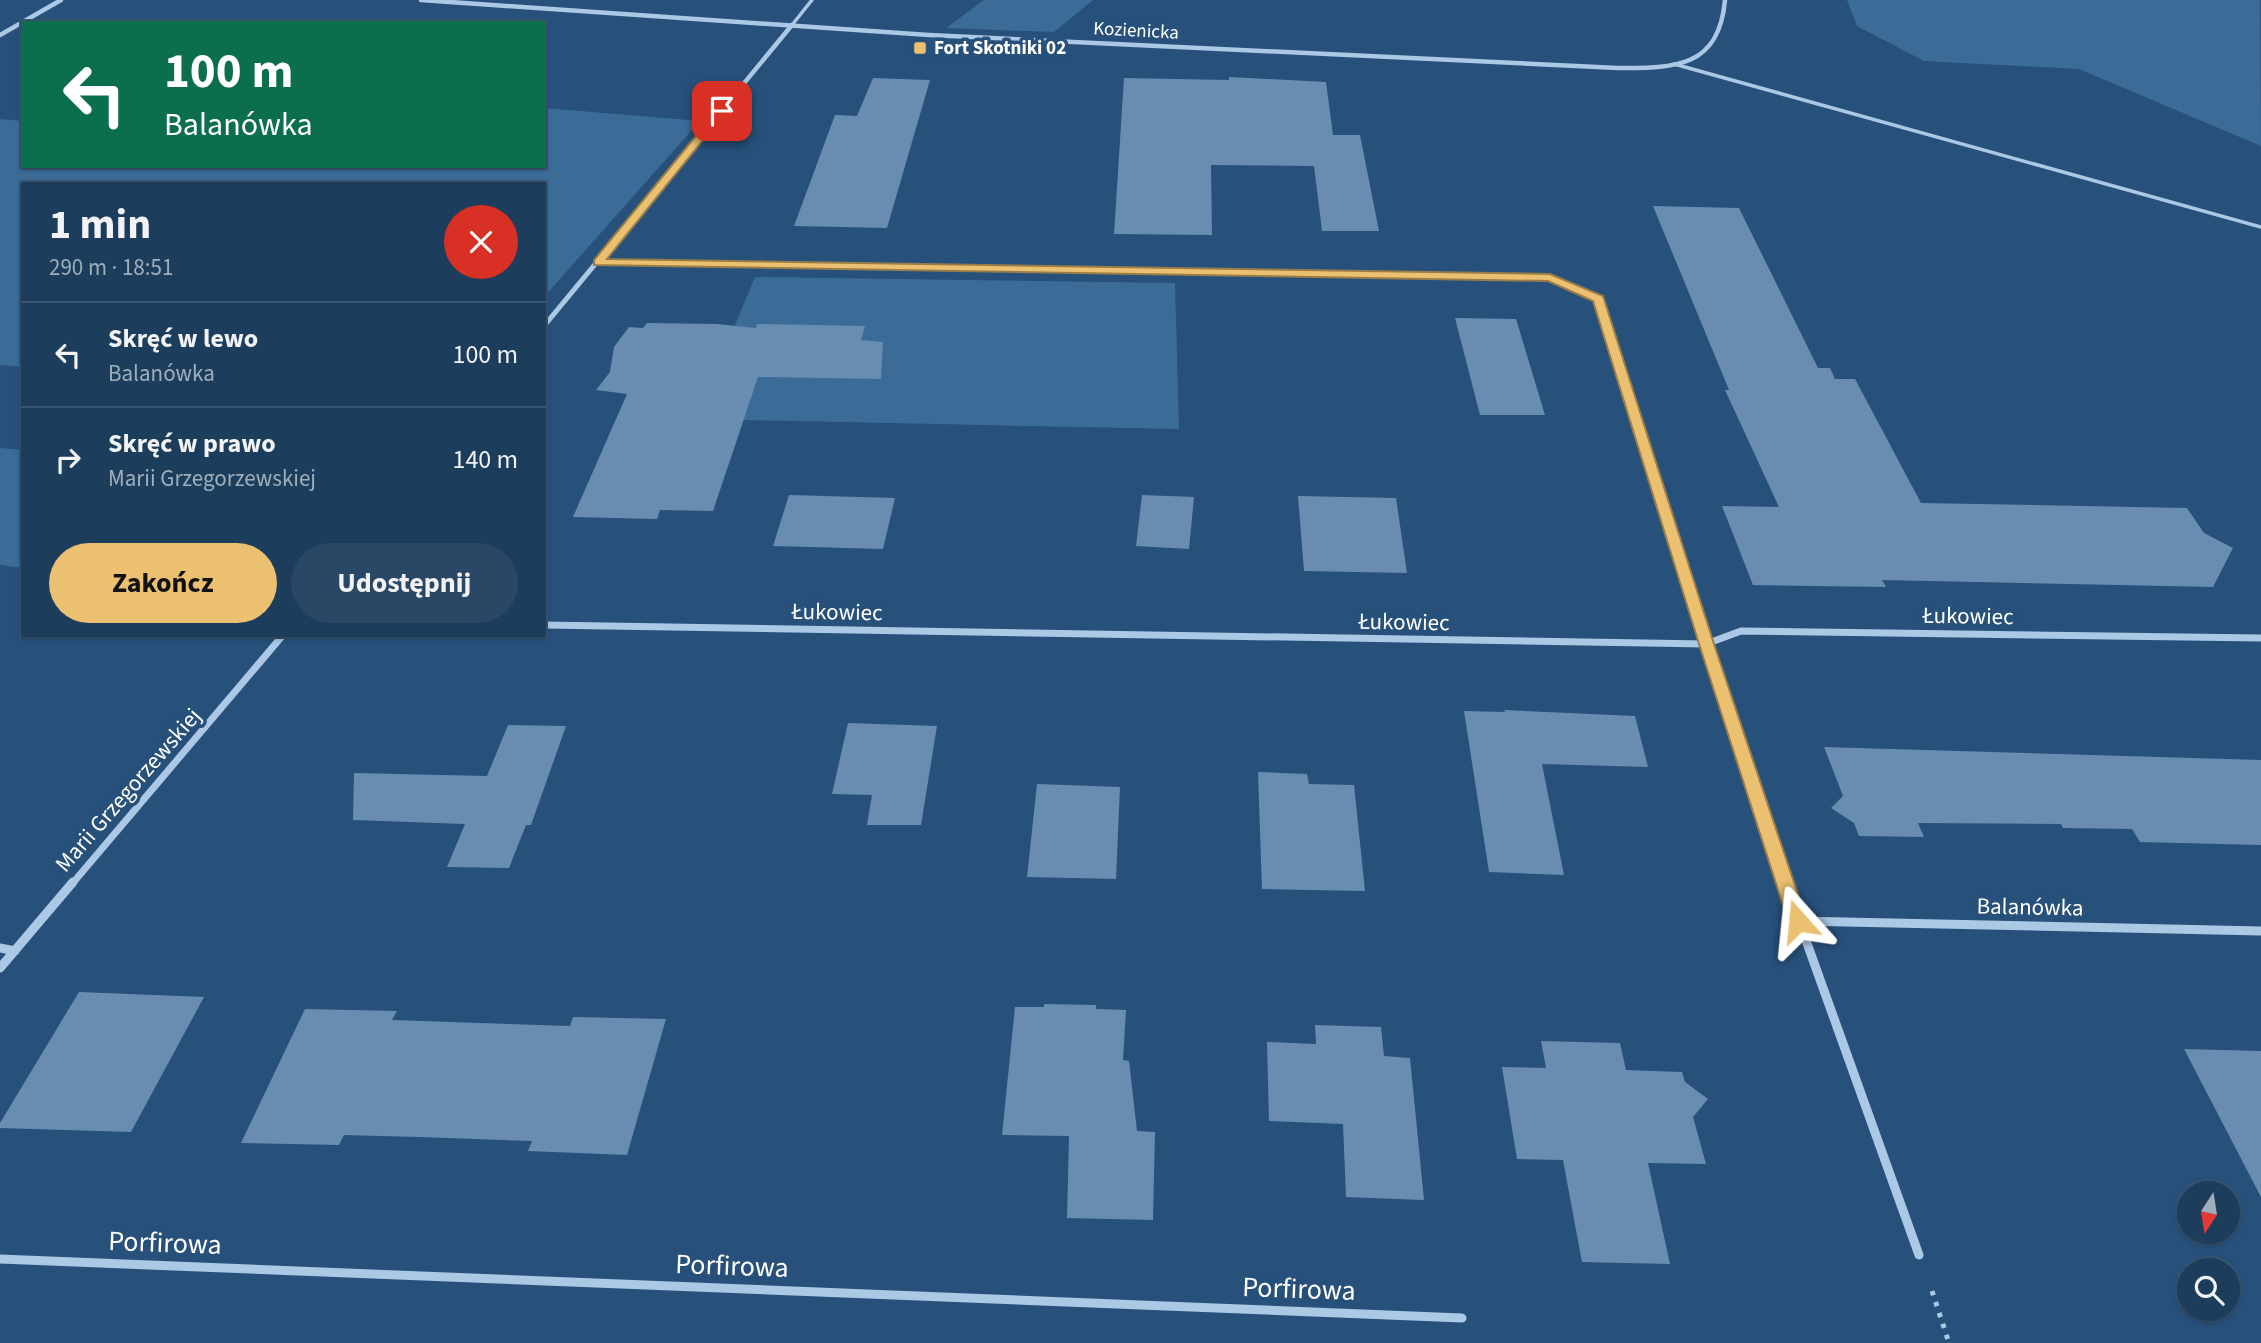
<!DOCTYPE html>
<html lang="pl">
<meta charset="utf-8">
<style>
:root{--surface:#1d3d5c;--page:#2a4865;--text:#f1f3f6;--muted:#a0aebb;--line:#3b5672;--accent:#ebc071}
body{margin:0;font-family:"Source Sans 3",sans-serif;background:var(--page);color:var(--text);height:100vh;display:flex;flex-direction:column;font-size:26px;white-space:nowrap}
*{box-sizing:border-box;margin:0}
p{font-size:23px;color:var(--muted)}
.icon{flex:none;width:38px;height:38px;fill:none;stroke:currentColor;stroke-width:2;stroke-linecap:round;stroke-linejoin:round}
.map{position:relative;flex:1;overflow:hidden}
.details{position:absolute;left:21px;top:182px;width:525px;height:455px;display:flex;flex-direction:column;background:var(--surface);border-radius:0px;box-shadow:0 2px 5px #0004,0 0 0 2px var(--line)}
.details>*{flex:none}
.banner{position:absolute;left:21px;top:21px;width:525px;height:147px;border-radius:0px;box-shadow:0 2px 5px #0004,0 0 0 2px var(--line);background:#0b6e4f;color:#fff;overflow:hidden}
.needle{width:46px;rotate:192deg}
.fabs{position:absolute;left:2177px;top:1181px;display:grid;gap:14px}
.fabs a{display:grid;place-items:center;width:63px;height:63px;border-radius:50%;background:var(--surface);box-shadow:0 2px 5px #0004,0 0 0 2px var(--line);font-size:35px}
.pin{position:absolute;display:grid;place-items:center;width:60px;height:60px;color:#fff;margin:-30px;border-radius:14px;box-shadow:0 4px 10px #0006}
.me{position:absolute;width:77px;margin:-38px;rotate:342deg;stroke-linejoin:round;filter:drop-shadow(0 0 5px #0008)}
.turn{display:flex;align-items:center;gap:24px;height:147px;padding:0 28px;font-size:32px}
.turn .icon{width:91px;height:91px;stroke-width:2.5}
.turn b{display:block;font-size:49px;line-height:60px}
.round{display:grid;place-items:center;flex:none;width:74px;height:74px;border-radius:37px;background:var(--page)}
.summary{display:flex;align-items:center;justify-content:space-between;height:119px;padding:0 28px}
h1{font-size:42px;font-weight:700;line-height:52px}
.action{display:flex;gap:14px;margin-top:auto;padding:14px 28px}
.action a{flex:1;height:80px;border-radius:42px;background:var(--accent);color:#111;font-size:28px;font-weight:700;line-height:80px;text-align:center}
.action a+a{background:var(--page);color:var(--text)}
ul{padding:0;list-style:none}
li{display:flex;align-items:center;gap:21px;height:105px;padding:0 28px;border-top:2px solid var(--line)}
li div{flex:1}
li b{display:block;font-size:26px}
li em{font-style:normal}
.map>svg:first-child{display:block}
.green{fill:#3b6c98}
.building{fill:#688db0}
.lines{fill:none;stroke-linecap:round;stroke-linejoin:round}
.path{stroke:#abc8e4;stroke-width:5;stroke-dasharray:4.5 7;stroke-linecap:butt}
.lane{stroke:#abc8e4;stroke-width:3.5}
.street-far3{stroke:#abc8e4;stroke-width:4.5}
.street-far2{stroke:#abc8e4;stroke-width:5}
.street-far1{stroke:#abc8e4;stroke-width:7}
.street{stroke:#abc8e4;stroke-width:9}
.route{fill:#ebc071;stroke:#997d49;stroke-width:2}
.poi-dot{fill:#ebc071;stroke:#27517b;stroke-width:2.5}
.labels{text-anchor:middle;dominant-baseline:central;stroke-width:7;stroke-linejoin:round;paint-order:stroke}
.far-street-label{font-size:19px;fill:#fff;stroke:#27517b}
.far-poi-label{font-size:19px;font-weight:bold;fill:#fff;stroke:#27517b;text-anchor:start}
.street-label{font-size:23px;fill:#fff;stroke:#27517b}
.near-street-label{font-size:28px;fill:#fff;stroke:#27517b}
</style>
<div class="map">
<svg width="2261" height="1343" viewBox="0 0 2261 1343">
<rect width="100%" height="100%" fill="#27517b"/>
<path class="green" d="M984,0H1093L1054,32L946,28Z
M1847,0H2260L2261,146L2079,69L1924,61L1857,26Z
M544,108L700,121L544,297V184H23V367L0,365V119L23,121V166H544Z
M755,277L1175,283L1179,429L696,419Z
M0,448L23,450V568L0,565Z"/>
<path class="building" d="M1229,77L1326,82L1333,135H1360L1379,231H1322L1314,166L1211,165L1212,235L1114,234L1124,78L1229,80Z
M873,78L930,80L887,228L794,226L835,115L857,116Z
M1653,206L1739,208L1818,368H1830L1835,379H1855L1921,503L2187,508L2204,533L2233,548L2213,587L1882,580L1886,587L1753,585L1722,506L1779,507L1725,390H1729Z
M1455,318L1516,319L1545,415H1480Z
M647,323L717,324L756,328L757,324L865,326L861,340L883,342L881,379L758,377L713,511L660,510L657,519L573,517L627,394L596,390L610,372L614,347L629,327L643,328Z
M789,495L895,498L883,549L773,546Z
M1142,495L1194,497L1189,549L1136,546Z
M1298,496L1396,498L1407,573L1304,571Z
M1504,710L1635,716L1648,767L1542,764L1564,875L1489,872L1464,711L1505,712Z
M848,723L937,726L921,825H867L872,795L832,794Z
M508,725L566,726L531,825H526L509,868L447,867L465,824L353,820L354,773L487,776Z
M1824,747L2261,760V845L2140,842L2132,829L2063,828L2061,824L1918,823L1924,837L1859,836L1854,823L1831,808L1843,796Z
M1258,772L1307,774L1309,784L1354,785L1365,891L1262,889Z
M1037,784L1120,787L1116,879L1027,877Z
M79,992L204,997L131,1132L0,1128V1123Z
M1044,1004L1096,1005V1009L1126,1010L1123,1060L1129,1061L1137,1131L1155,1132L1153,1220L1067,1218L1069,1136L1002,1135L1015,1007H1044Z
M305,1009L397,1011L392,1020L570,1026L573,1017L666,1019L627,1155L528,1151L532,1141L419,1137L344,1135L339,1145L241,1143Z
M1315,1025L1381,1027L1384,1056L1410,1058L1424,1200L1346,1197L1343,1124L1269,1121L1267,1042L1316,1044Z
M1541,1041L1620,1043L1626,1070L1682,1072L1685,1082L1708,1099L1693,1117L1706,1164L1648,1163L1670,1264L1582,1262L1563,1160L1517,1159L1502,1067L1546,1068Z
M2184,1049L2261,1051V1197Z"/>
<g class="lines">
<path class="path" d="M1932,1291L1949,1343"/>
<path class="lane" d="M792,25L812,0
M1674,64L2261,227"/>
<path class="street-far3" d="M421,0L929,35L1618,68C1675,68 1719,68 1725,0
M0,35L61,0
M623,230L792,25"/>
<path class="street-far2" d="M598,263L1550,278L1599,299L1667,519
M544,326L625,228"/>
<path class="street-far1" d="M1667,517L1786,884
M544,625L1706,644L1741,631L2261,638
M72,884L283,635"/>
<path class="street" d="M1785,882L1919,1255
M1798,921L2261,931
M0,948L15,951
M0,968L73,882
M0,1259L1462,1318"/>
</g>
<path class="route" d="M722,108L725,109V113L607,259L1550,274L1603,296L1714,644L1807,921L1804,926L1798,929L1791,926L1788,921L1699,644L1593,301L1548,281L594,265V260L718,109Z"/>
<rect class="poi-dot" x="913" y="41" width="14" height="14" rx="3.5"/>
<g class="labels">
<g class="far-street-label">
<text transform="translate(1136 31) rotate(3)">Kozienicka</text>
</g>
<g class="far-poi-label">
<text x="934" y="48">Fort Skotniki 02</text>
</g>
<g class="street-label">
<text transform="translate(837 612) rotate(1)">Łukowiec</text>
<text transform="translate(1968 616) rotate(1)">Łukowiec</text>
<text transform="translate(1404 622) rotate(1)">Łukowiec</text>
<text transform="translate(128 790) rotate(-49)">Marii Grzegorzewskiej</text>
<text transform="translate(2030 907) rotate(1)">Balanówka</text>
</g>
<g class="near-street-label">
<text transform="translate(165 1243) rotate(2)">Porfirowa</text>
<text transform="translate(732 1266) rotate(2)">Porfirowa</text>
<text transform="translate(1299 1289) rotate(2)">Porfirowa</text>
</g>
</g>
</svg>
<div class="fabs">
<a><svg class="needle" viewBox="-14 -14 28 28"><path d="M0-13l5 13h-10z" fill="#e53935"/><path d="M0 13l5-13h-10z" fill="#a0aebb"/></svg></a>
<a><svg class="icon" aria-label="search" viewBox="0 0 24 24"><circle cx="10" cy="10" r="6"/><path d="M15 15l6 6"/></svg></a>
</div>
<div class="pin" style="left:722px;top:111px;background:#d93025"><svg class="icon" aria-label="arrive" viewBox="0 0 24 24"><path d="M6 21V4h12l-3 4 3 4H6"/></svg></div>
<svg class="me" style="left:1798px;top:921px" viewBox="-20 -20 40 40"><path d="M0-17L14 15 0 8-14 15z" fill="#ebc071" stroke="#fff" stroke-width="4"/></svg>
<div class="banner">
<div class="turn"><svg class="icon" aria-label="left" viewBox="0 0 24 24"><path d="M17 20v-9H6M10 6l-5 5 5 5"/></svg><div><b>100 m</b>Balanówka</div></div>
</div>
<section class="details">
<div class="summary"><div><h1>1 min</h1><p>290 m · 18:51</p></div><a class="round" style="background:#d93025;color:#fff"><svg class="icon" aria-label="close" viewBox="0 0 24 24"><path d="M6 6l12 12M18 6L6 18"/></svg></a></div>
<ul>
<li><svg class="icon" aria-label="left" viewBox="0 0 24 24"><path d="M17 20v-9H6M10 6l-5 5 5 5"/></svg><div><b>Skręć w lewo</b><p>Balanówka</p></div><em>100 m</em></li>
<li><svg class="icon" aria-label="right" viewBox="0 0 24 24"><path d="M7 20v-9h11M14 6l5 5-5 5"/></svg><div><b>Skręć w prawo</b><p>Marii Grzegorzewskiej</p></div><em>140 m</em></li>
</ul>
<div class="action"><a>Zakończ</a><a>Udostępnij</a></div>
</section>
</div>
